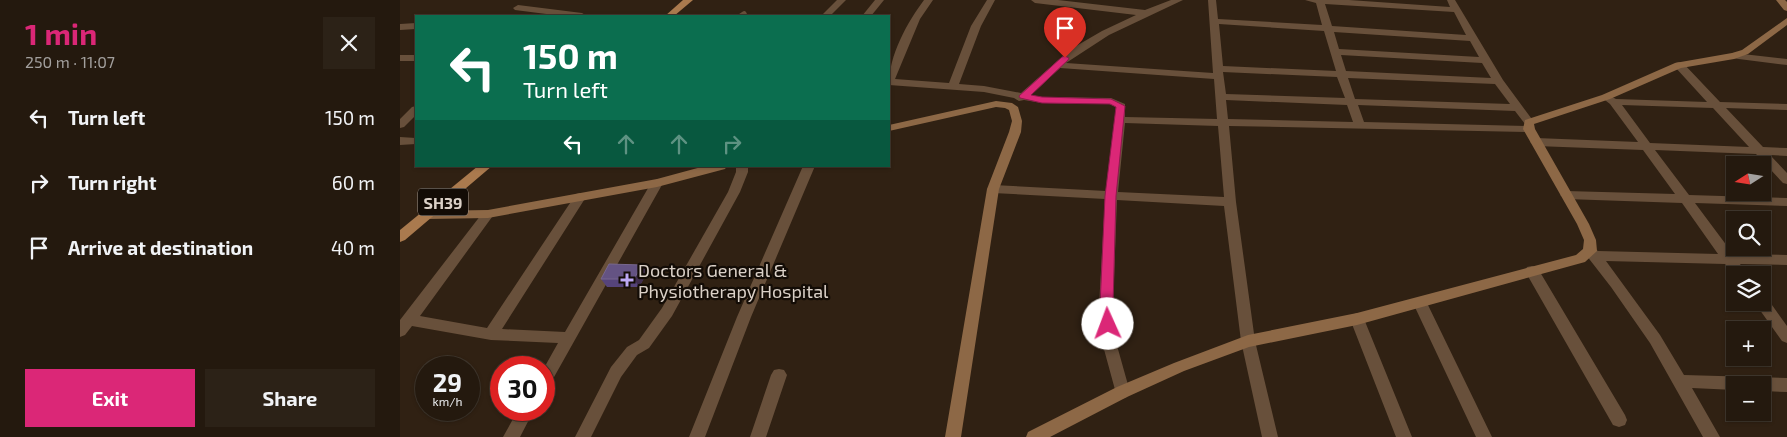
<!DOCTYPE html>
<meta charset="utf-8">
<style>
:root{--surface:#24190e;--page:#2c2217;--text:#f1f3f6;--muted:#a3a09e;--line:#41382e;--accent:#db2777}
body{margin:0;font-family:"Exo 2",sans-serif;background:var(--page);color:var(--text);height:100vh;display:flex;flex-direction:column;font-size:19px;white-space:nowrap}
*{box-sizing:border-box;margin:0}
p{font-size:16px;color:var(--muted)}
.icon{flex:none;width:28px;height:28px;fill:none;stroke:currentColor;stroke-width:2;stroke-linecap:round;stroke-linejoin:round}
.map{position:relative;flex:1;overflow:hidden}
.drawer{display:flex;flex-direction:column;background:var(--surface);width:400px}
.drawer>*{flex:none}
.guide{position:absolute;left:15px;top:15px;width:475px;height:152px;border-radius:0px;box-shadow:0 1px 4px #0004,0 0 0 1px var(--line);background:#0b6e4f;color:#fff;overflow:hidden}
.needle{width:32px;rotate:258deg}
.fabs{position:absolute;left:1326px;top:156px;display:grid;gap:10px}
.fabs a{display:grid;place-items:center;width:45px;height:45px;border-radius:0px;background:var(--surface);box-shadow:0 1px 4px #0004,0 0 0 1px var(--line);font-size:25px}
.speed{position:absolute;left:15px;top:356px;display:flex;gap:10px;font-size:25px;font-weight:700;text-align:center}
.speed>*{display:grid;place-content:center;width:65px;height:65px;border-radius:50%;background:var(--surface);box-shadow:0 1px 4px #0004,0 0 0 1px var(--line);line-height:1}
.speed small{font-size:12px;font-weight:400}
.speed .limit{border:8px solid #d22;background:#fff;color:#111}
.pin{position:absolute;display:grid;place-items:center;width:42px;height:42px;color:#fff;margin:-51px -21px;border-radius:50% 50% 50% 0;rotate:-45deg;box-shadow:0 0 5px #0007}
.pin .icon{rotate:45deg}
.me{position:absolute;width:55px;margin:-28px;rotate:358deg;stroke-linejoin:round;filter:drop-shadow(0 0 4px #0008)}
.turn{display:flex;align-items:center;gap:18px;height:105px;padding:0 25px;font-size:22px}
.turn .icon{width:65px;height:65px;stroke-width:2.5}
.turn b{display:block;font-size:35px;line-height:42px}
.lanes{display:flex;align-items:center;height:48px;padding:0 25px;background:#0003;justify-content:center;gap:25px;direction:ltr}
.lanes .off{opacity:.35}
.round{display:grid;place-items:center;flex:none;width:52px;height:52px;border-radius:0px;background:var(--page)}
.head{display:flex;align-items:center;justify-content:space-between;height:85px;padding:0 25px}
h1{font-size:30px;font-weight:700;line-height:38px;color:var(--accent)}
.action{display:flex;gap:10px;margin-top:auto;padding:10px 25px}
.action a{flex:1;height:58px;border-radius:0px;background:var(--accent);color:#fff;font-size:20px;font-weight:700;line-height:58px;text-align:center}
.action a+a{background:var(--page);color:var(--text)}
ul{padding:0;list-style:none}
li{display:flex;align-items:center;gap:15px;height:65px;padding:0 25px}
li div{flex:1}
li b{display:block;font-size:19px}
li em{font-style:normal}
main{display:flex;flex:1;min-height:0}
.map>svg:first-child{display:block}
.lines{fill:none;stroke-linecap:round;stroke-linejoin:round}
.service{stroke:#68503b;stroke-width:5.5}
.minor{fill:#68503b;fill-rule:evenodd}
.secondary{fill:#8d6846;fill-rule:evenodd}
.primary{fill:#aa7a4e;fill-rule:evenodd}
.wall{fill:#56447b}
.shaded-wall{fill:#412f4e}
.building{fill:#645383;stroke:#77678e}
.route{fill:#db2777;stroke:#8e194d}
.poi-dot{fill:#bda9f5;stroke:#130c06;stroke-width:2}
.labels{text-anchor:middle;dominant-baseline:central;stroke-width:4.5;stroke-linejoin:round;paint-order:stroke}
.shield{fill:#130c06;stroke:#9f968e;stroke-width:1}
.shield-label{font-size:16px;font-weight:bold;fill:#dbd1c8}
.poi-label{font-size:18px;fill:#dbd1c8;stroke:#130c06;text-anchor:start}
</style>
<main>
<section class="drawer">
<div class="head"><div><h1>1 min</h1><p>250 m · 11:07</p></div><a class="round"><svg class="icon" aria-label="close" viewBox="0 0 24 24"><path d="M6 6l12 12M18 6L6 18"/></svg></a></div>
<ul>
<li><svg class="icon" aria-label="left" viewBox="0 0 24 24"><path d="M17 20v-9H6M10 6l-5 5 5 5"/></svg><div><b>Turn left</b></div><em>150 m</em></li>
<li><svg class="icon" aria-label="right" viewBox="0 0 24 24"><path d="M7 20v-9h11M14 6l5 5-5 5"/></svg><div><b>Turn right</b></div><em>60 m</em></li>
<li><svg class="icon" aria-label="arrive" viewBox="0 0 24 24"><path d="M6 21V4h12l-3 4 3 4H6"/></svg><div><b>Arrive at destination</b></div><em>40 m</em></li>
</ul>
<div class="action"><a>Exit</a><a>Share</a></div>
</section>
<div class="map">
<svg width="1387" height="437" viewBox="0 0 1387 437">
<rect width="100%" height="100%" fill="#302113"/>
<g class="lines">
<path class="service" d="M341,16L344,14"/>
<path class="minor" d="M437,0H446L430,16H421Z
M475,0H484L471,16H462Z
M524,0H533L520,19L495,79L549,83L571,26L587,0H595L581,26L559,84L584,86L621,93L671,49L702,31L736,15L635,3L631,0H658L745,10L771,0H783L709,35L666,63L813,73L808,0H816L818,19L922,25L916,3L905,0H949L1050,7L1047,0H1055L1103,80L1134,122L1133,124H1125L1115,111L958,105L964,122L1129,126L1135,129L1129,132L829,126L836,202L855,341L878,437H862L841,341L824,206L717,200L713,306L716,342L730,392L727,397L722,399L717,397L702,342L699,306L705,199L593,193L587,189L593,185L706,191L716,107L709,104L642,103L624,100L619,101L614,98L584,92L489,85C489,55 507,23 524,0ZM925,4L1054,12L1066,35L932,26ZM819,24L924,31L936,71L823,66ZM934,32L1070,41L1079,57L939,49ZM941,55L1082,63L1091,78L946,71ZM660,68L814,79L817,119L725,117V104L711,98L642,97L631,95ZM823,72L937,77L945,98L826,94ZM948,78L1095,84L1110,104L955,99ZM826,100L947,105L953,122L828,119ZM725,123L818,126L824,197L718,192Z
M118,5L182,13L187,16H162L115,10L113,8Z
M16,23V29L0,30V24Z
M1334,53L1387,59V65L1331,58V54Z
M0,55H16V61H0Z
M1279,62L1283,63L1320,102L1387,104V110L1326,108L1363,147L1387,148V156L1370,155L1387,173V184L1383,183L1356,154L1255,150L1289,195L1387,198V206L1295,203L1333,254L1387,255V265L1340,264L1348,275H1335V277L1325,264L1206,261L1260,335L1284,375L1387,378V392L1362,391V385H1335V390L1292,388L1320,437H1303L1250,343L1211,287L1183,251L1185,248L1190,246L1198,251L1318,254L1282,203L1166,199L1160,195L1166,191L1275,194L1243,150L1136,146L1130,142L1136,138L1238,142L1210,104L1201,97L1206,94L1216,99L1307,102L1275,67V63ZM1222,105L1313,108L1349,147L1250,143Z
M16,106V115L4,127L0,128V119L12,107Z
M0,137L16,138V144L0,145Z
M336,166H348V172L340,192L272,316L249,348L237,355L221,377L191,437H175L211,367L227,347L239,340L262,308L328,192L336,172Z
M403,166H415L351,317L305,437H289L337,317Z
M257,179L263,183L149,386L144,387V368L158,343L91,340L12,326L5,335L0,337V320L84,211H92L94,214L92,217L20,316L87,328L176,194L180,193L186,197L102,329L165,332L251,183Z
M1132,266L1137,267L1225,415L1227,420L1225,425L1219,427L1213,425L1125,271L1127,267Z
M1362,297L1367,298L1387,326V343L1382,341L1357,306L1355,302H1362Z
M1020,298L1025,299L1027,303L1092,437H1076L1013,303L1015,299Z
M957,313L962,315L964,319L1012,437H996L950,319L952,315Z
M379,369L384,370L387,375L366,437H350L371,375L374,370Z
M118,410H134L120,437H103Z"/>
<path class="secondary" d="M1376,0H1385L1387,2V11L1384,10Z
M1387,18V25L1348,54L1334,59L1281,68L1210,99L1134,124L1135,129L1189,224L1196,240L1197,251L1185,262L957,325L849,347L784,371L727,397L650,437H626L628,432L717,387L774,363L848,335L957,313L1176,255L1183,249L1184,240L1177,224L1123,129L1125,120L1202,95L1275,63L1332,53L1342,50Z
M596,101L612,103L618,107L622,121L621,132L599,189L561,437H545L587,189L609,132L612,121L609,110L605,108L596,107L489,131V125Z
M305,166H327L325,169L257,187L88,218L27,219L21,215L27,211L88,210L257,179Z"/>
<path class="primary" d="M283,0H293L274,16H265Z
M78,166H92L5,240L0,242V230Z"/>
</g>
<path class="wall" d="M242,265L247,273L239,287H207L201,279Z"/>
<path class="shaded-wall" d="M242,265L247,273L239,287L234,279Z"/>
<path class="building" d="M209,264L242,265L234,279H201Z"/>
<path class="route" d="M665,56L669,58L668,60L631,95L642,97L711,99L725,106L716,196L713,306L714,324L712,328L708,329L703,328L700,306L705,196L716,107L710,104L642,103L620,98L619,96L662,57Z"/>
<path class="poi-dot" d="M224.5 272.5h5v5h5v5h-5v5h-5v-5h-5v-5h5z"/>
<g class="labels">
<rect class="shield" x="18" y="188.5" width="50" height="27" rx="4"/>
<g class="shield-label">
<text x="43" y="202">SH39</text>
</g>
<g class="poi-label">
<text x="238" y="270">Doctors General &amp;<tspan x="238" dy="21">Physiotherapy Hospital</tspan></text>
</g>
</g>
</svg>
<div class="fabs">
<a><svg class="needle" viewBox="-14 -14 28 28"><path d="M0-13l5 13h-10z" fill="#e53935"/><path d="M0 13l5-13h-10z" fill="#a3a09e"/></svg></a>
<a><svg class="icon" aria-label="search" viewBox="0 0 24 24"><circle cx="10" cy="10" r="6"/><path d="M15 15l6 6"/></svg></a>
<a><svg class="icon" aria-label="layers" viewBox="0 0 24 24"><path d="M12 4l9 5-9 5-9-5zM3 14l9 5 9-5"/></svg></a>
<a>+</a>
<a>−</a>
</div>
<div class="speed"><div>29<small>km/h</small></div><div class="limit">30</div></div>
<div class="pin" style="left:665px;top:58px;background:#d93025"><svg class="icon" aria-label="arrive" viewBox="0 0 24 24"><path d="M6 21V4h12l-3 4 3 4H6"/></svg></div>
<svg class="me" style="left:708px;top:324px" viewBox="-20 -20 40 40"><circle r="19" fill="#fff"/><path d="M0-13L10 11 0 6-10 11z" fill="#db2777"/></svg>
<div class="guide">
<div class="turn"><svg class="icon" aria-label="left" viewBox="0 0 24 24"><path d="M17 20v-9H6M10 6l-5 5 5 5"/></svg><div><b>150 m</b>Turn left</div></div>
<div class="lanes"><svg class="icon" aria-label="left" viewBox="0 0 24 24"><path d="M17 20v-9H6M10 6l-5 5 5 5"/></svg><svg class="icon off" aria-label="ahead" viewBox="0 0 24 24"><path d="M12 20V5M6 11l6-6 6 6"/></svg><svg class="icon off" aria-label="ahead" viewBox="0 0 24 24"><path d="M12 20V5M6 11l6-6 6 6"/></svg><svg class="icon off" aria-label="right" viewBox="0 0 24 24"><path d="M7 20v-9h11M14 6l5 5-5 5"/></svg></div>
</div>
</div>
</main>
